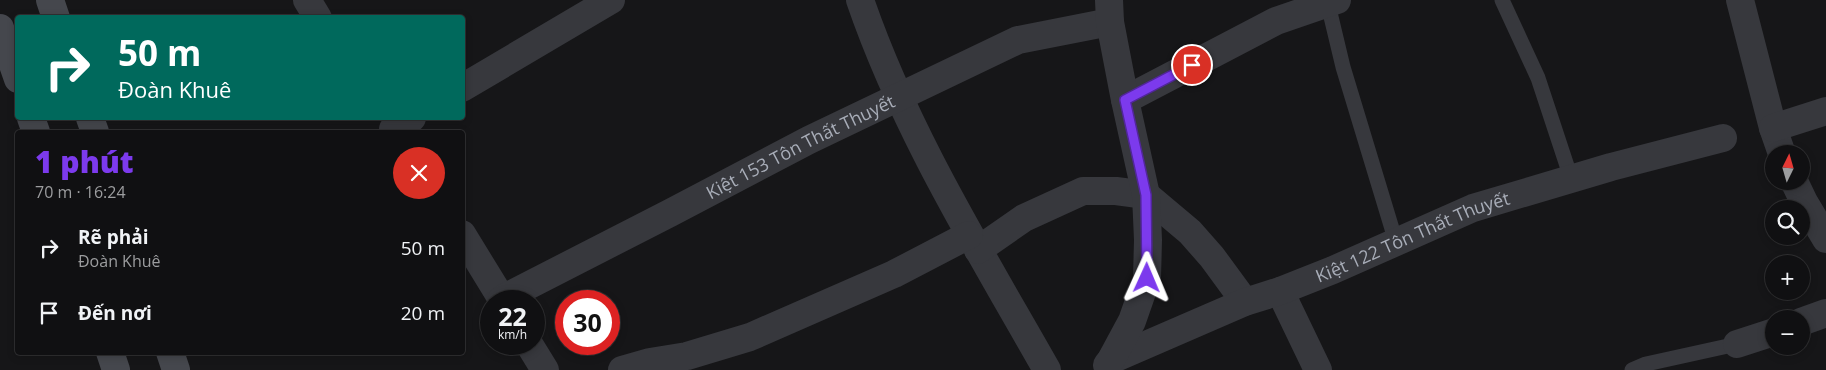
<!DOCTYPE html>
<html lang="vi">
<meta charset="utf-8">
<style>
:root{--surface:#101012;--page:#1e1e20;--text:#f1f3f6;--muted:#9c9d9f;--line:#303032;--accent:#7c3aed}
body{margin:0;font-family:"Open Sans",sans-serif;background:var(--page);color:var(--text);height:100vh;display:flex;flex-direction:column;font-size:19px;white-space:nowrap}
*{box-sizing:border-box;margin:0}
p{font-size:16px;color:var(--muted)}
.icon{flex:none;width:28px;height:28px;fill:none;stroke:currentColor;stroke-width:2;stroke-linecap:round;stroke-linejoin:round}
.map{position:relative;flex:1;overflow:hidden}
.drawer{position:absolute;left:15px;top:130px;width:450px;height:225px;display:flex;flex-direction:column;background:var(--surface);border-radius:5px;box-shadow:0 2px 8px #0003,0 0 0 1px var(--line)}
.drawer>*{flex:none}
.banner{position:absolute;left:15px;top:15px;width:450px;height:105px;border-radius:5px;box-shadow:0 2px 8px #0003,0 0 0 1px var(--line);background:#00695c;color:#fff;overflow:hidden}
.needle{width:32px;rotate:5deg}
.fabs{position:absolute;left:1765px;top:145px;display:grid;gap:10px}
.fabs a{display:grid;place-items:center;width:45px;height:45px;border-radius:50%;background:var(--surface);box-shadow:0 2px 8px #0003,0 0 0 1px var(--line);font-size:25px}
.speed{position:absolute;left:480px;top:290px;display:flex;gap:10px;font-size:25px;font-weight:700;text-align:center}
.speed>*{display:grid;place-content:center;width:65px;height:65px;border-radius:50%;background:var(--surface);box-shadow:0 2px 8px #0003,0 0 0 1px var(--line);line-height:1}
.speed small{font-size:12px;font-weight:400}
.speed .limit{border:8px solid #d22;background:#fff;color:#111}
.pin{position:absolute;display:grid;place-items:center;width:42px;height:42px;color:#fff;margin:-21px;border:2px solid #fff;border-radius:50%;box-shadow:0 1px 5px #0007}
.me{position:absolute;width:55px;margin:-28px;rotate:1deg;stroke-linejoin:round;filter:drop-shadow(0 0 4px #0008)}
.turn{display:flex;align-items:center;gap:18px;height:105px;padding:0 20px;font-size:22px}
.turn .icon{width:65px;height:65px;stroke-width:2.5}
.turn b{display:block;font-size:35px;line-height:42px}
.round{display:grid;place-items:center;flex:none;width:52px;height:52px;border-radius:26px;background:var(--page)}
.overview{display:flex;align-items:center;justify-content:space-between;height:85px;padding:0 20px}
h1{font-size:30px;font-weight:800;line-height:38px;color:var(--accent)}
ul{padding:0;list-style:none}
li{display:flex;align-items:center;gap:15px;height:65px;padding:0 20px}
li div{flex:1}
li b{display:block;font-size:19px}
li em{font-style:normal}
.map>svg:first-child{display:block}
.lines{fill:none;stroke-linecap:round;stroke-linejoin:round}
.lane{stroke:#37383d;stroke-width:15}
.street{stroke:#37383d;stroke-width:28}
.secondary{stroke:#45474d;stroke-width:28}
.route-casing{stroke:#51269a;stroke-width:12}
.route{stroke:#7c3aed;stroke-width:9}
.labels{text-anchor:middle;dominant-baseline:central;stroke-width:5;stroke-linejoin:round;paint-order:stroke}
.street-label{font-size:18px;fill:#a8adb8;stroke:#111113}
</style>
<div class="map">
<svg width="1826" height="370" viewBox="0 0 1826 370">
<rect width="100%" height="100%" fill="#161618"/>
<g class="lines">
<path class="lane" d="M1327,0L1343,67L1396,242
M1502,0L1538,78L1571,178
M1632,370L1646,364L1737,344"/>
<g class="street">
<path d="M307,0L318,18"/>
<path d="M860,0C905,131 979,250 1047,370"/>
<path d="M1740,0L1773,128L1782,154"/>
<path d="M462,88L611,0"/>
<path d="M1125,100L1276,21L1337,0"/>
<path d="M1773,128L1826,111"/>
<path d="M393,129L412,118"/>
<path d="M1794,181L1804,202L1826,239"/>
<path d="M462,234L503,301"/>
<path d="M978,250L1024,218L1083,191H1116L1146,195L1190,232L1212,257L1245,302"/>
<path d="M1280,291L1318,370"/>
<path id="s1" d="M502,299L670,213L809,140L1018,40L1110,22"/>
<path d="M1801,322L1826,313"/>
<path d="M529,344L545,370"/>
<path d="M1737,344L1774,332"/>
<path id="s2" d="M1111,360L1245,302L1280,291L1333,270L1473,208L1611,167L1723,138"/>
<path d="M1107,365L1111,360L1132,321L1147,278L1148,240L1146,195L1125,100L1110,22L1109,0"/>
<path d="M622,370L650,362L687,356L750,337L894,274L969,235"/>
</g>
<path class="secondary" d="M50,0L56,18
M0,28L18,79
M31,118L36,132
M90,118L95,132
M110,352L116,370
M170,352L176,370"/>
</g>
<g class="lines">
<g class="route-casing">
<path id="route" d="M1147,278L1146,195L1125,100L1192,65"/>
</g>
<use href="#route" class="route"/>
</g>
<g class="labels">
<g class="street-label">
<text stroke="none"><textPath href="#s1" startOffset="335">Kiệt 153 Tôn Thất Thuyết</textPath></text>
<text stroke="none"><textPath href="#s2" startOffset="326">Kiệt 122 Tôn Thất Thuyết</textPath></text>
</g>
</g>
</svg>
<div class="fabs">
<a><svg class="needle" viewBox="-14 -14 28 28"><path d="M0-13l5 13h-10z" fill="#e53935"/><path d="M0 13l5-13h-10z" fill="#9c9d9f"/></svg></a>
<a><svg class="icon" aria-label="search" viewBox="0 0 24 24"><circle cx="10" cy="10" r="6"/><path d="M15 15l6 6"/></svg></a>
<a>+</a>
<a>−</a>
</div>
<div class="speed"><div>22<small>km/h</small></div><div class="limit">30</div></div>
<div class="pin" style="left:1192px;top:65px;background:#d93025"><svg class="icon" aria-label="arrive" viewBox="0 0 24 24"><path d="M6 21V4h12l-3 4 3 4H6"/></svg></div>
<svg class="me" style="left:1147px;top:278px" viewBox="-20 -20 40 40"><path d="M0-17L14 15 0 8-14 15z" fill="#7c3aed" stroke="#fff" stroke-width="4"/></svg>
<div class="banner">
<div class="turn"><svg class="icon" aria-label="right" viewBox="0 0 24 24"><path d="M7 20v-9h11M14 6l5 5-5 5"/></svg><div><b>50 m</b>Đoàn Khuê</div></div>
</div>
<section class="drawer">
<div class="overview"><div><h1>1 phút</h1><p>70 m · 16:24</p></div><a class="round" style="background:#d93025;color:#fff"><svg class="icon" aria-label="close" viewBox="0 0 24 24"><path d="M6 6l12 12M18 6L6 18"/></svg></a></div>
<ul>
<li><svg class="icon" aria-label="right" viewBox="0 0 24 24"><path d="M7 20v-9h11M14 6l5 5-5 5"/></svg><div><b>Rẽ phải</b><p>Đoàn Khuê</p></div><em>50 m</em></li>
<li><svg class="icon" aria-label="arrive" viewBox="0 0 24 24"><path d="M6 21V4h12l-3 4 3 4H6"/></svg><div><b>Đến nơi</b></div><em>20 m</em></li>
</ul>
</section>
</div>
